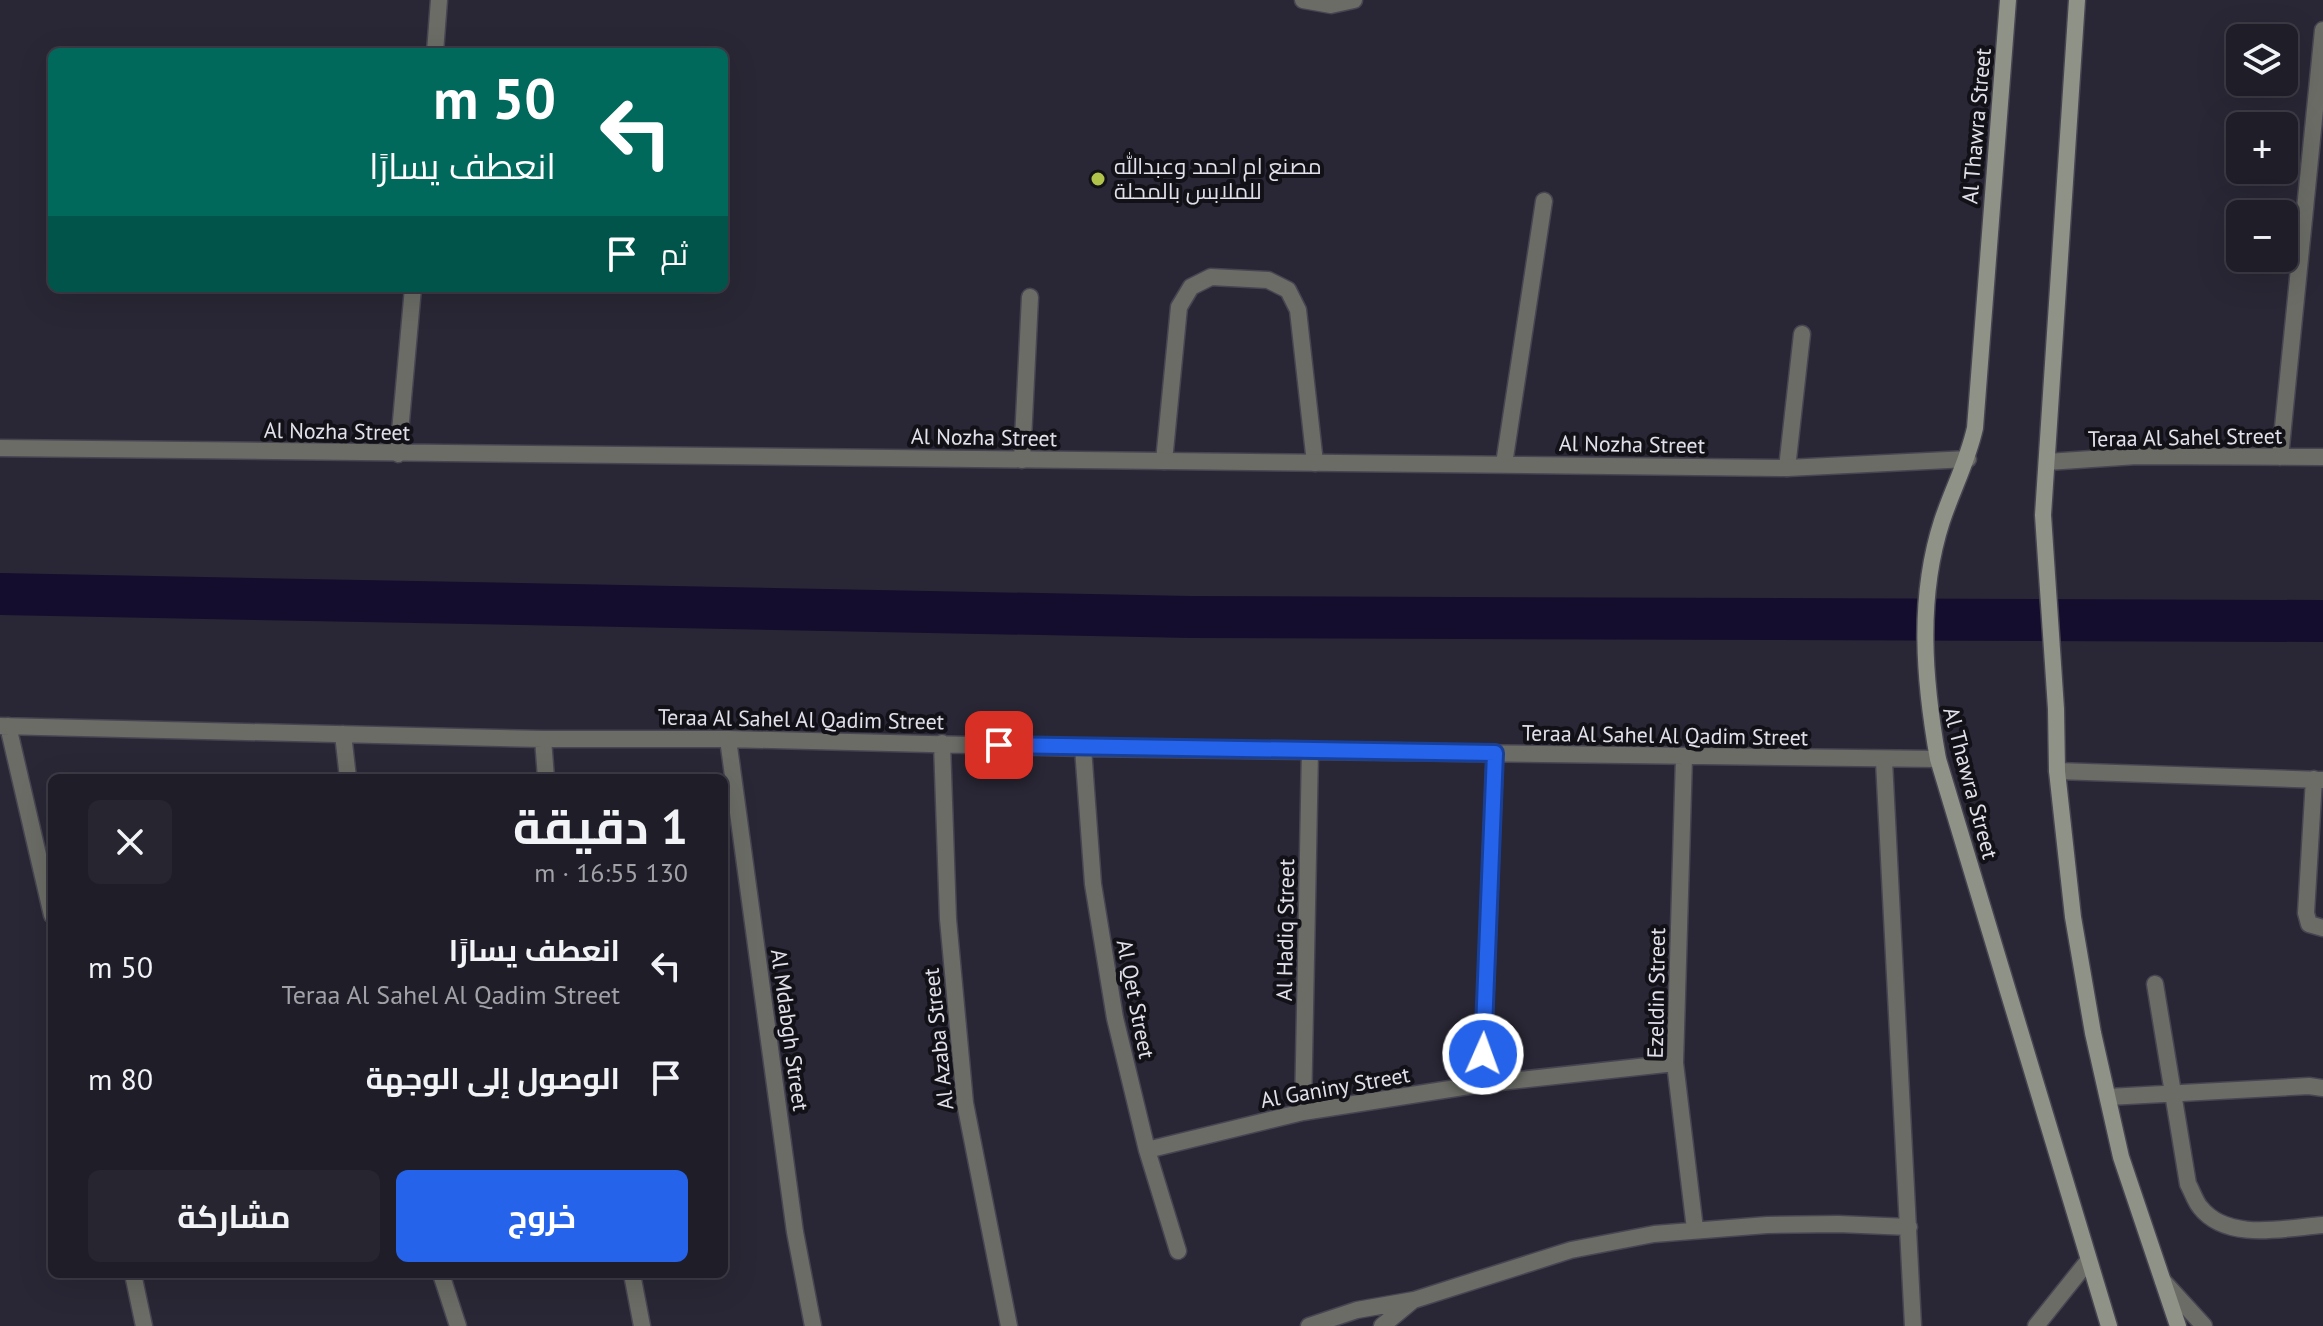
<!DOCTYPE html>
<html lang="ar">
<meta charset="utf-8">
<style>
:root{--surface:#1f1d28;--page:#272630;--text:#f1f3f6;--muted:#a1a2a8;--line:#3c3b45;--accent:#2563eb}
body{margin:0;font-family:"PT Sans",Cairo,sans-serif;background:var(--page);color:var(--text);direction:rtl;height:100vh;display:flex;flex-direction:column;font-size:30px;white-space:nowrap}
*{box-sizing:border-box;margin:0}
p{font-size:26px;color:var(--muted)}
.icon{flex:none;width:44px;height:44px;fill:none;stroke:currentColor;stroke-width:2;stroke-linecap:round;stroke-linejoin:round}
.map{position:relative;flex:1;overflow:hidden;direction:ltr}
.panel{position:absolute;left:48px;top:774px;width:680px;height:504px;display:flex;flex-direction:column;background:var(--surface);border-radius:12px;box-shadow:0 8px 32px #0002,0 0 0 2px var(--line);direction:rtl}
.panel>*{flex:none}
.guide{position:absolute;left:48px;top:48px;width:680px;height:244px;border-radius:12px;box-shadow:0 8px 32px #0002,0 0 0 2px var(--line);direction:rtl;background:#00695c;color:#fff;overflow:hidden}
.controls{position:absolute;left:2226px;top:24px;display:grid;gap:16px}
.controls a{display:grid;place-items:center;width:72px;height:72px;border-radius:12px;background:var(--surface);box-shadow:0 8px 32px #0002,0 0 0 2px var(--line);font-size:40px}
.pin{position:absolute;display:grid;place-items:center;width:68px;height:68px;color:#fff;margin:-34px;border-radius:16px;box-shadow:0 4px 12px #0006}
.me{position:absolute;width:88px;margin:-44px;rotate:2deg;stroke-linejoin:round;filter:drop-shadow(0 0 6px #0008)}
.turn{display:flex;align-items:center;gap:28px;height:168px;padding:0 40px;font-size:36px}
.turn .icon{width:104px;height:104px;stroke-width:2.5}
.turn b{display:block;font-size:56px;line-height:68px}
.then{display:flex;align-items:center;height:76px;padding:0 40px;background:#0003;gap:16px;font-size:30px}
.round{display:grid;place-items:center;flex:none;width:84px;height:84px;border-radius:12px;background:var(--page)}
.headline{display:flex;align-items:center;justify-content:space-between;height:136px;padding:0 40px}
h1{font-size:48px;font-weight:700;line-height:60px}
.button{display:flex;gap:16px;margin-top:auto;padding:16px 40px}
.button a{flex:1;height:92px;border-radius:12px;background:var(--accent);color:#fff;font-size:32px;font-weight:700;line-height:92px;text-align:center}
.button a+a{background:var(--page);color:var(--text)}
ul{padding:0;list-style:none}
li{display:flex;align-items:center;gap:24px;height:112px;padding:0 40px}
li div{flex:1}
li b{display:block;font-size:30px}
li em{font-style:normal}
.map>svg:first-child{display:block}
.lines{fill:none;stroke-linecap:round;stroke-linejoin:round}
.canal{stroke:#150d2d;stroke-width:42}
.lane-casing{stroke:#474552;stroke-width:19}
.street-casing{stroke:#474552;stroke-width:19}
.secondary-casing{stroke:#474552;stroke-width:19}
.lane{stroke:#6a6c65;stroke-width:16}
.street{stroke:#6a6c65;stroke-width:16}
.secondary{stroke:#8f9286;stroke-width:16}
.route-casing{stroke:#184099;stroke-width:20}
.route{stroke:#2563eb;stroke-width:14}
.poi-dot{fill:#b2c34c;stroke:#121117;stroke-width:3}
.labels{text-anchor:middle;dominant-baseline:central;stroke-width:8;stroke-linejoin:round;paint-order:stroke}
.street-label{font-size:22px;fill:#e2e0ea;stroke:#121117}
.poi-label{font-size:22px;fill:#e2e0ea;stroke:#121117;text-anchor:start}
</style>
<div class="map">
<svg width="2323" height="1326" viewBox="0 0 2323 1326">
<rect width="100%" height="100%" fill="#292735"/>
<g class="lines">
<path class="canal" d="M0,594L1191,617L2323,621"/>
<g class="lane-casing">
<path id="lane" d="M1022,460L1030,297
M1164,461L1179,307L1191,287L1211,277L1268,280L1288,290L1298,310L1315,463
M1787,468L1802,334
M2155,984L2188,1184C2192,1191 2195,1201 2200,1207C2227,1242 2285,1228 2323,1225
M2108,1097L2309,1086L2323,1088"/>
</g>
<g class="street-casing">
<path id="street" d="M1303,0L1331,5L1354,0
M435,52L439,0
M0,448L1787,468L1968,459
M398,454L413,288
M2280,457L2323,30
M2047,462L2137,456L2323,457
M1504,464L1544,201
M0,726L543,739H728L1083,748L1938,759
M8,726L52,915
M343,734L348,778
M543,739L546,778
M728,739L795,1232L813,1326
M942,743L948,919L965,1103L1009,1326
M1083,748L1093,884L1115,1018L1147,1150L1178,1251
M1684,757L1675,1063L1695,1229
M1884,761L1913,1326
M2057,771L2323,780
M2314,779L2306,913L2309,924L2323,928
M1482,1084L1495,753
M1303,1112L1310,750
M1147,1150L1303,1112L1482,1084L1675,1063
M133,1274L144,1326
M441,1274L458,1326
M632,1274L642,1326
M2163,1281L2204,1326
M1309,1326L1357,1310L1414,1300L1571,1250L1654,1234L1767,1225L1838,1224L1909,1227
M1382,1326L1412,1301
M2036,1326L2088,1261"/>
</g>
<g class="secondary-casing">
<path id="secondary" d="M2008,0L1975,428C1967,463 1953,488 1942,521C1917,598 1924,681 1938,759L2109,1326
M2077,0L2043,515L2056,709L2057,771L2073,917L2093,1033L2121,1157L2178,1326"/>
</g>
<use href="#lane" class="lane"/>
<use href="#street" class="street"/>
<use href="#secondary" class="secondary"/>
</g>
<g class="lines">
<g class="route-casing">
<path id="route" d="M999,745L1495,753L1483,1054"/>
</g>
<use href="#route" class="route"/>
</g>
<circle class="poi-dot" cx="1098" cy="179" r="8"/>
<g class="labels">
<g class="street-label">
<text transform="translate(1976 126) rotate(-85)">Al Thawra Street</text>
<text transform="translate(337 431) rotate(1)">Al Nozha Street</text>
<text transform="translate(984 437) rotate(1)">Al Nozha Street</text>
<text transform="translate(2185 437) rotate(-1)">Teraa Al Sahel Street</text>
<text transform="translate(1632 444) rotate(1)">Al Nozha Street</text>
<text transform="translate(801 719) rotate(1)">Teraa Al Sahel Al Qadim Street</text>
<text transform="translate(1665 735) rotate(1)">Teraa Al Sahel Al Qadim Street</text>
<text transform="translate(1971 783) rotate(75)">Al Thawra Street</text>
<text transform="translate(1285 930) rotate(-89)">Al Hadiq Street</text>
<text transform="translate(1656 993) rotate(-89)">Ezeldin Street</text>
<text transform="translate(1136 999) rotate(79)">Al Qet Street</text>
<text transform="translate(790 1030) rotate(82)">Al Mdabgh Street</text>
<text transform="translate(938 1039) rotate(-96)">Al Azaba Street</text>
<text transform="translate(1335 1087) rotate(-10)">Al Ganiny Street</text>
</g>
<g class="poi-label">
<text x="1114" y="166">مصنع ام احمد وعبدالله<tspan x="1114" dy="25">للملابس بالمحلة</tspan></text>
</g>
</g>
</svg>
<div class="controls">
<a><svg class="icon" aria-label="layers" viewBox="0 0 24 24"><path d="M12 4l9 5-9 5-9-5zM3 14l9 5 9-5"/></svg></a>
<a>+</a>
<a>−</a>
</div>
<div class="pin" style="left:999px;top:745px;background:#d93025"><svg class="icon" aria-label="arrive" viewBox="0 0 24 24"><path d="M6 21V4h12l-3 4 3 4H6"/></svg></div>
<svg class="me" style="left:1483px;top:1054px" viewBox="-20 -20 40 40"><circle r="17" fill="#2563eb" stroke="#fff" stroke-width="3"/><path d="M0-11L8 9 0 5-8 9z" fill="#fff"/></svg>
<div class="guide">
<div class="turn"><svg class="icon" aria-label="left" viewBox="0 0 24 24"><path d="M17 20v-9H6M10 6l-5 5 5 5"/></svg><div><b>50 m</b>انعطف يسارًا</div></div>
<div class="then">ثم<svg class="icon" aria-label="arrive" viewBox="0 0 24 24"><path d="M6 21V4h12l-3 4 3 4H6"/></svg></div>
</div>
<section class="panel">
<div class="headline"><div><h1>1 دقيقة</h1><p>130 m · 16:55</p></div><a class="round"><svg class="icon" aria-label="close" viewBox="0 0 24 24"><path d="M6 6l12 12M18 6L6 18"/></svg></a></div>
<ul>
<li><svg class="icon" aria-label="left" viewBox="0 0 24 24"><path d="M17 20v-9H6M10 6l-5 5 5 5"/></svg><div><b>انعطف يسارًا</b><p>Teraa Al Sahel Al Qadim Street</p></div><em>50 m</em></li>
<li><svg class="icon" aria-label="arrive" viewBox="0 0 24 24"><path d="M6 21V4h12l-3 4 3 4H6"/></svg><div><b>الوصول إلى الوجهة</b></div><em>80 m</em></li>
</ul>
<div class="button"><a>خروج</a><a>مشاركة</a></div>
</section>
</div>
